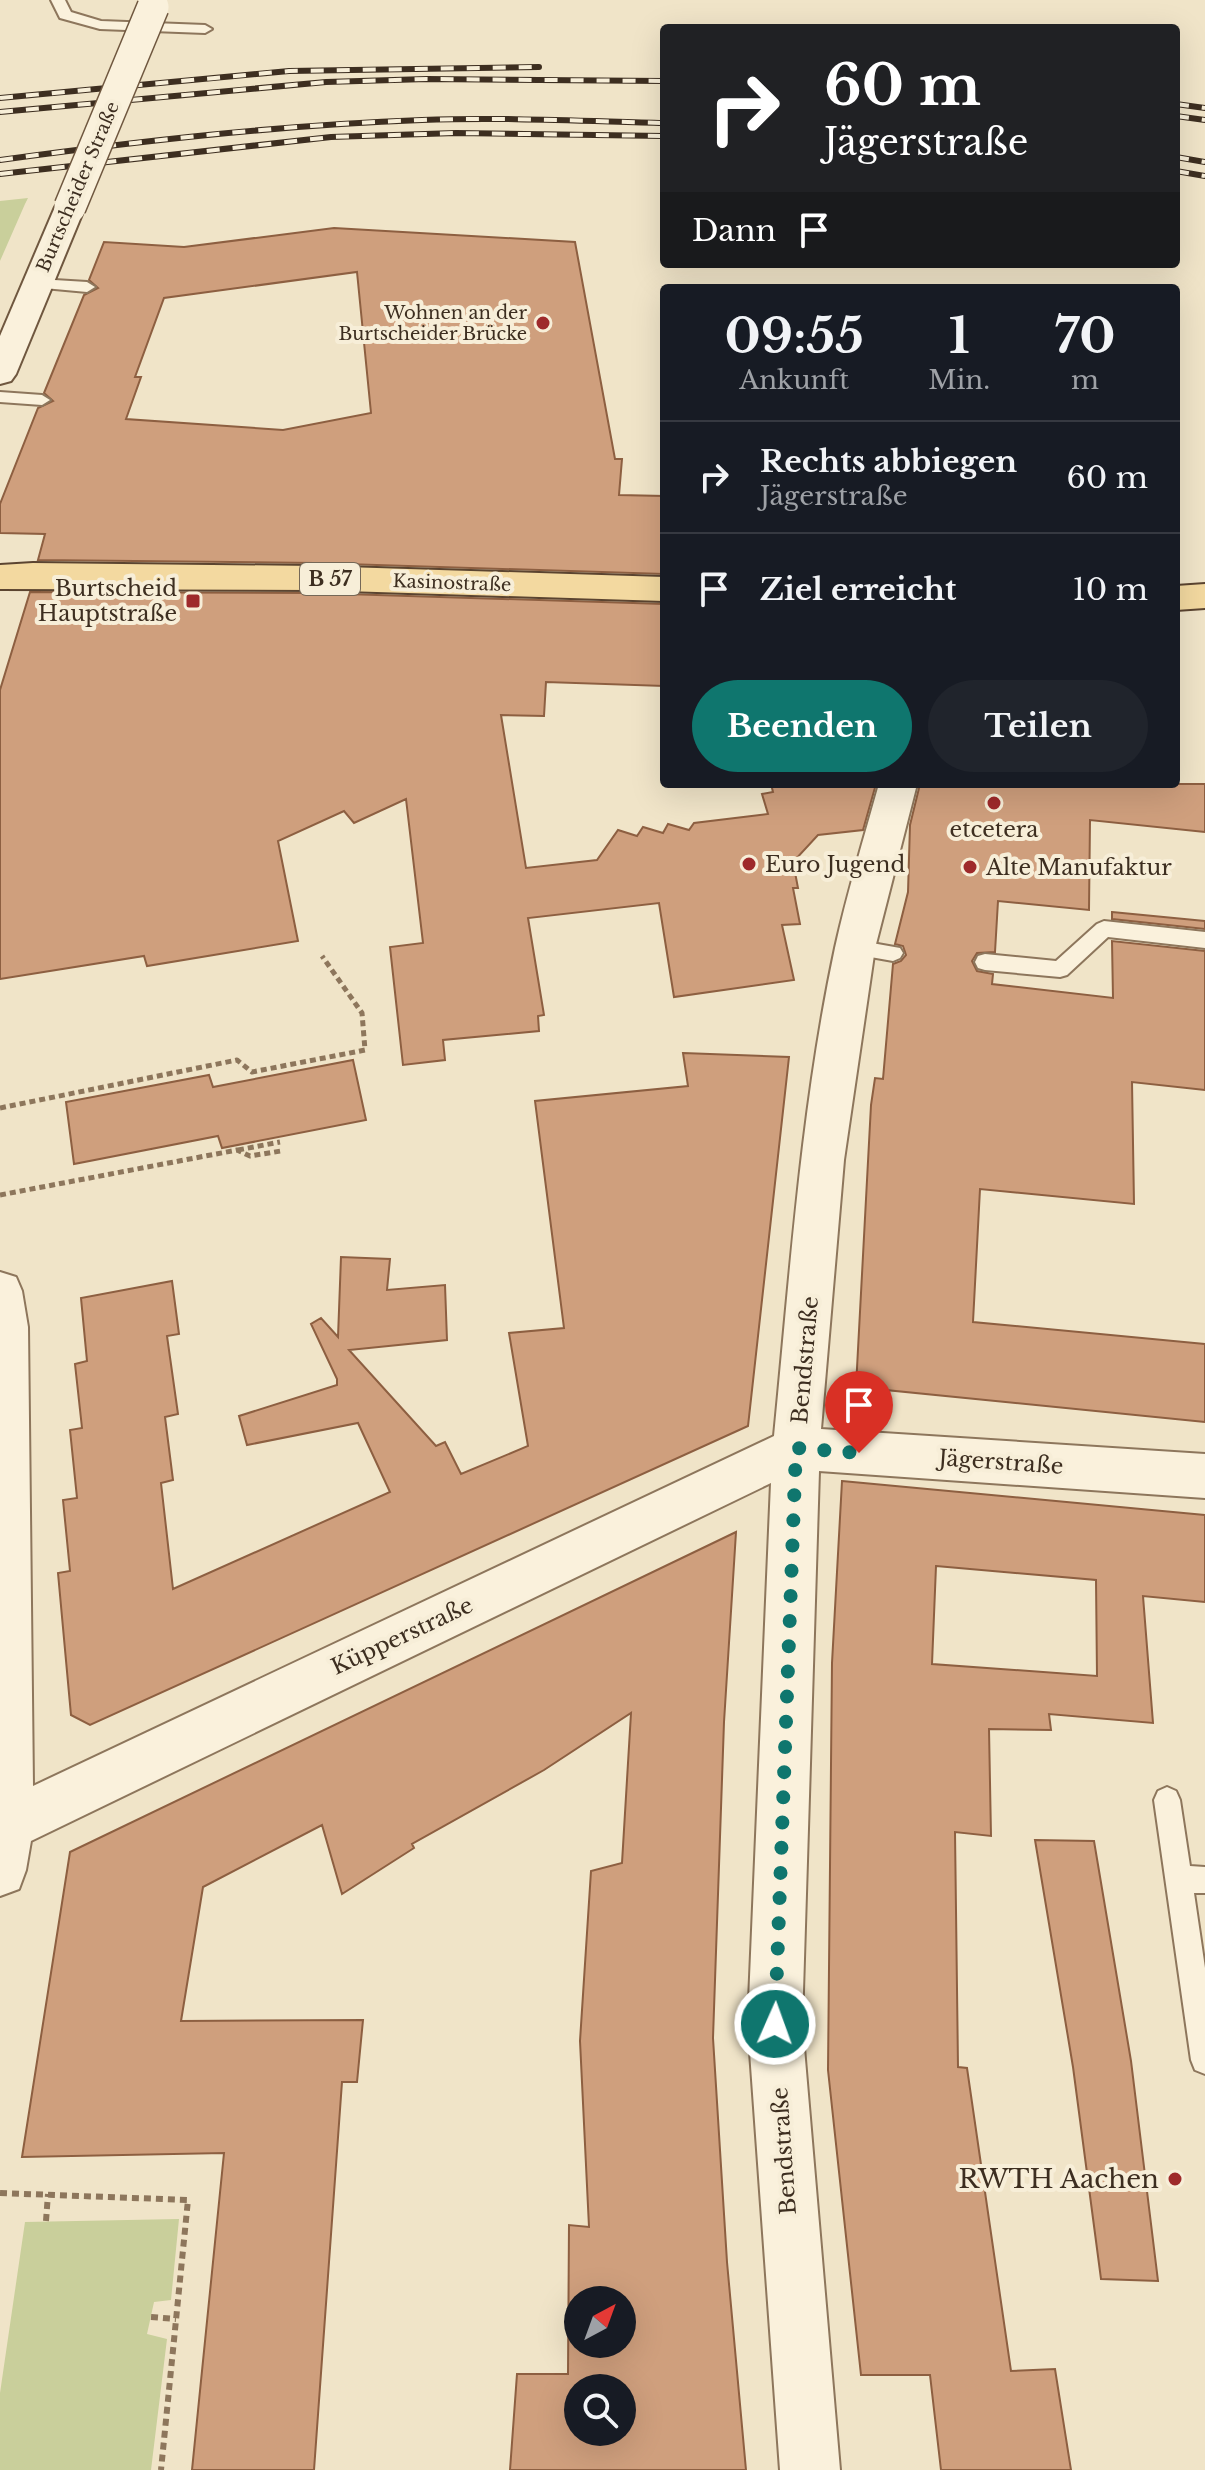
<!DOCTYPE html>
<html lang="de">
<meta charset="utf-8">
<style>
:root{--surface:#171b24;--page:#20242c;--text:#f1f3f6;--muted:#9ea1a6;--line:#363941;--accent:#0f766e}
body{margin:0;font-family:"Libre Baskerville",serif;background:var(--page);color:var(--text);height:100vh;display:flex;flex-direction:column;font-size:30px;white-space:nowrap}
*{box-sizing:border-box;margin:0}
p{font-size:26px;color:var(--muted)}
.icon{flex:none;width:44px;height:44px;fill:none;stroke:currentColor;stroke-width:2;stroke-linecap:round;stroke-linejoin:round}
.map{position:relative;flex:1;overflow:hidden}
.side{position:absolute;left:660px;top:284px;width:520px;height:504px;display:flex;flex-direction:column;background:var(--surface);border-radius:8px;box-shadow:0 8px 32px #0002}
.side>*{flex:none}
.hud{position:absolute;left:660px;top:24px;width:520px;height:244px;border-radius:8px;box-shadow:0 8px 32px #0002;background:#202124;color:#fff;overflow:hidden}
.needle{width:52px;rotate:41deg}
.tools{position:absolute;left:564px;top:2286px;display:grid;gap:16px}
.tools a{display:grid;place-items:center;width:72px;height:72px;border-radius:50%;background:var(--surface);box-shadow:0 8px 32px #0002;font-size:40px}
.pin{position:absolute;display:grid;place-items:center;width:68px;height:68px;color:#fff;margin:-82px -34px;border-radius:50% 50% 50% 0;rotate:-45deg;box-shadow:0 0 8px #0007}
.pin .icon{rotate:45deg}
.me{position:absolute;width:88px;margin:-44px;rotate:2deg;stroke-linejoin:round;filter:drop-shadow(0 0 6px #0008)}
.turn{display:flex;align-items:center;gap:28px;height:168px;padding:0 32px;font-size:36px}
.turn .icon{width:104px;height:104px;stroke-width:2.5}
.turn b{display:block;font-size:56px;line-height:68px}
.then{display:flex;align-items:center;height:76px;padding:0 32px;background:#0003;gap:16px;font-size:30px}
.eta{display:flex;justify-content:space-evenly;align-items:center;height:136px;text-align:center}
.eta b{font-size:48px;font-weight:800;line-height:56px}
.button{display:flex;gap:16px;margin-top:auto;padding:16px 32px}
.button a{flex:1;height:92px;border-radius:48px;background:var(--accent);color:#fff;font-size:32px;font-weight:800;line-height:92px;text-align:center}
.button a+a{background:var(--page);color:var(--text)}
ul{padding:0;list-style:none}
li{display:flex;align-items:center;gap:24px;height:112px;padding:0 32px;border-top:2px solid var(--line)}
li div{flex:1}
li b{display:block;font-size:30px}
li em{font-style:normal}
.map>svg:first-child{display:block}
.green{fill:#c9cf9b}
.building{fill:#cf9f7d;stroke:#8d5f41;stroke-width:2;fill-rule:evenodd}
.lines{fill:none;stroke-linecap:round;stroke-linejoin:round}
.service-casing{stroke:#8d765c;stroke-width:4}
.minor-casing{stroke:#8d765c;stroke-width:4}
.secondary-casing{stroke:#6f573f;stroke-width:4}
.primary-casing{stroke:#5b4430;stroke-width:4}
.path-far1{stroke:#8d765c;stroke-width:5;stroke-dasharray:6 4;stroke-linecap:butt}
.path{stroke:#8d765c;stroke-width:6;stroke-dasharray:7 5;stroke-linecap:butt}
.service{fill:#faf1dc;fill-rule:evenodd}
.minor{fill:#faf1dc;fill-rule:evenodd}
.secondary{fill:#faf1dc;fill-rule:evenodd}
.primary{fill:#f3d9a0;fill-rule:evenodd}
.rail-casing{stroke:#3d2e20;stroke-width:6}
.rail{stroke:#f7eed8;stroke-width:4;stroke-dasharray:13;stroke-linecap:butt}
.secondary-bridge-casing{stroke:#6f573f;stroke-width:34;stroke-linecap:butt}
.secondary-bridge{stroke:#faf1dc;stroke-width:31}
.route{stroke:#0f766e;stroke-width:14;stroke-dasharray:0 25.2}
.poi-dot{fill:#9e2a2b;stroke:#f7eed8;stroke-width:3}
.labels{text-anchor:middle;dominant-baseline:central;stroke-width:8;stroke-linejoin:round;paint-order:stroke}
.far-street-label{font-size:18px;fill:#3d2e20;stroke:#f7eed8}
.far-poi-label{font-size:18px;fill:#3d2e20;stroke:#f7eed8;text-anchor:end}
.shield{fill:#f7eed8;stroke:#756857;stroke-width:2}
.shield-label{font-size:20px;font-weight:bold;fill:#3d2e20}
.poi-label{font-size:22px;fill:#3d2e20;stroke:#f7eed8;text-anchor:start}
.street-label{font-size:22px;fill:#3d2e20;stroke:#f7eed8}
.near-poi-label{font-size:26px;fill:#3d2e20;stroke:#f7eed8;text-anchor:end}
</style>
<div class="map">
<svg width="1205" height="2470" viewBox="0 0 1205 2470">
<rect width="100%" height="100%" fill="#f0e4c8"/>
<path class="green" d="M28,198L25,204L0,261V201Z
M179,2219L171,2300L154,2302L147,2334L167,2339L151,2470H0V2393L25,2222Z"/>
<path class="building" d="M334,228L575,242L615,459H622L619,495L664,496V574L314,563L38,560L45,534L0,533V504L38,408L53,401L44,393L84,295L98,288L89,280L104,242L184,247ZM357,272L371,413L283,430L126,419L141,377H135L164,298Z
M30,592L314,593L664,604V686L546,682L544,716L501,715L526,868L597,860L618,830L637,836L643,827L663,833L668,824L689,830L694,823L768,814L762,794L773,792L771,784H876L863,830L818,835L793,862L798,888H793L800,924L782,925L794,980L674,997L659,903L528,918L544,1015L538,1016L539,1031L443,1040L445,1060L403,1065L390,947L423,943L406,799L354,823L344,811L278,841L298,941L147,966L144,956L0,979V690Z
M920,784H1205V832L1090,820L1089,910L998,901L995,952L977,953L972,961L977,971L993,974L992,984L1113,998L1112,941L1205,951V1090L1132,1082L1134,1204L980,1189L973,1322L1205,1344V1422L856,1387L871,1105L875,1078L883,1079L893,964L901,961L906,955L903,946L895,944L908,892L910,825Z
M1112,912L1205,921V929L1112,919Z
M683,1053L789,1057L748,1426L90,1725L71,1715L58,1573L70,1571L63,1500L77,1498L70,1430L82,1428L75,1364L87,1361L81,1298L172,1281L179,1334L167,1336L178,1414L165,1417L173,1480L161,1483L173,1589L390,1492L358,1423L247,1445L239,1416L337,1385V1379L311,1324L321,1318L338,1337L341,1257L390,1259L387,1290L445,1285L447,1340L349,1350L436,1446L445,1442L461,1474L528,1446L509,1333L564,1328L535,1101L688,1086Z
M353,1060L366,1120L222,1148L218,1136L74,1164L66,1102L209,1075L213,1087Z
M842,1481L1205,1515V1602L1143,1596L1153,1723L1049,1714L1051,1730L989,1729L991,1836L955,1832L958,2067L967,2068L1011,2371L1055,2369L1071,2470H941L930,2375H861L828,2070L832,1663ZM936,1566L1096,1580L1097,1676L932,1664Z
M736,1532L724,1722L713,2038L727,2262L746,2470H510L517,2374H568L569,2225L589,2227L580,2041L591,1871L622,1863L631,1713L544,1770L412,1844L414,1848L342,1894L322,1825L203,1887L181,2021L363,2020L357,2082H342L314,2470H192L224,2153L22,2157L70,1852ZM578,2300H622V2344H578ZM578,2388H622V2432H578Z
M1035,1840L1094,1841L1131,2061L1158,2281L1101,2279L1073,2067Z"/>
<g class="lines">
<g class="service-casing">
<path id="service" d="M51,0H65L71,12L101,21L205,25L212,29L205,33L100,29L60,18Z
M38,279L87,282L95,287L87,292L33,287L30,284Z
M0,392L42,395L50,400L42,405L0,402Z
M1104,921L1205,932V948L1108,937L1067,975L1060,977L985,970L978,968L975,962L978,956L985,954L1056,961L1097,924Z
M855,940L900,948L903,953L900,958L893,961L848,953L845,948L848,943Z
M1167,1787L1176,1791L1180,1800L1190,1866L1205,1867V1893H1194L1205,1968V2074L1195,2070L1191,2060L1154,1800L1158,1791Z"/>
</g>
<g class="minor-casing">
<path id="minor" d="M879,784H917L875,948L844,1160L821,1429L1205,1454V1498L819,1471L802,2024L840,2470H780L748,2024L771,1483L31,1841L26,1870L19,1889L0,1896V1272L16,1277L22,1291L28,1327L33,1786L774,1436C790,1274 801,1107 835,948C847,893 864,838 879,784Z"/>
</g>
<g class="secondary-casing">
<path id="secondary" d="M70,198L81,201L85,207L16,374L11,381L0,384V336L55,207L59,201Z"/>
</g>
<g class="primary-casing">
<path id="primary" d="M33,563L314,566L664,577V601L314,590L0,589V565Z
M1205,584V608L1176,610V586Z"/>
</g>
<path class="path-far1" d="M0,1108L237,1060L252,1072L365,1050L362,1013L322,956
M238,1150L280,1142
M0,1195L237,1150L250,1156L281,1151"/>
<path class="path" d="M0,2193L188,2200L161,2470
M46,2221L48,2194
M151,2317L176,2319"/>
<use href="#service" class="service"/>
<use href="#minor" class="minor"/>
<use href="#secondary" class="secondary"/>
<use href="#primary" class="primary"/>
<g class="rail-casing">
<path id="rail" d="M0,98L289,71L539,67
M1176,104L1205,108
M0,112L326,82L427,79L664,81
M1176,116L1205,120
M1176,157L1205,162
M0,160C140,141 280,125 422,120C503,117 583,121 664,123
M1176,171L1205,176
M0,174L331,137L456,133L664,136"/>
</g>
<use href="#rail" class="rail"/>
<g class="secondary-bridge-casing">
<path id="secondary-bridge" d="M70,207L153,7"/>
</g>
<use href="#secondary-bridge" class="secondary-bridge"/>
</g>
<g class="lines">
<path class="route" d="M775,2024L796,1448L859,1453"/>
</g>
<g class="poi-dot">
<circle cx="543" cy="323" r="8"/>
<rect x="185" y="593" width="16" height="16" rx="4"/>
<circle cx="994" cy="803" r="8"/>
<circle cx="749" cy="864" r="8"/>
<circle cx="970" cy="867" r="8"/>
<circle cx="1175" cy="2179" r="8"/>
</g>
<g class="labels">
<g class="far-street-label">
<text transform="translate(78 187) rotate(-67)">Burtscheider Straße</text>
<text transform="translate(452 583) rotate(2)">Kasinostraße</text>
</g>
<g class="far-poi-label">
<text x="527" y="313">Wohnen an der<tspan x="527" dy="21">Burtscheider Brücke</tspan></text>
</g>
<rect class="shield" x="300" y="563" width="60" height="32" rx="6"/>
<g class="shield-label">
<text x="330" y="579">B 57</text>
</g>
<g class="poi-label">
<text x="177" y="588" text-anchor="end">Burtscheid<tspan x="177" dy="25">Hauptstraße</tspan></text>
<text x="994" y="829" text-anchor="middle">etcetera</text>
<text x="765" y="864">Euro Jugend</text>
<text x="986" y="867">Alte Manufaktur</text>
</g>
<g class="street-label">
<text transform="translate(805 1360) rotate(-85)">Bendstraße</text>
<text transform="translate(1001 1462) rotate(4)">Jägerstraße</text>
<text transform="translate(402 1636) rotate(-25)">Küpperstraße</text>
<text transform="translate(784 2151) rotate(-94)">Bendstraße</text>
</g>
<g class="near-poi-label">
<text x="1159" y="2179">RWTH Aachen</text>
</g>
</g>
</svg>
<div class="tools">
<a><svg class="needle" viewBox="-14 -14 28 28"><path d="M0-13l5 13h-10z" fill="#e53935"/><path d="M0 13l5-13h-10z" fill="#9ea1a6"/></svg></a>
<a><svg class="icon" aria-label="search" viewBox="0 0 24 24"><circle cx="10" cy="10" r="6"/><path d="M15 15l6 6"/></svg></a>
</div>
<div class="pin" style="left:859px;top:1453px;background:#d93025"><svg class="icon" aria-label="arrive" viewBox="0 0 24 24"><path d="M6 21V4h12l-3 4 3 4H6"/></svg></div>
<svg class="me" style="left:775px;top:2024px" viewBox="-20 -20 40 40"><circle r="17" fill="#0f766e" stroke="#fff" stroke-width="3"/><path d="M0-11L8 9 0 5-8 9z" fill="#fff"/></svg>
<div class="hud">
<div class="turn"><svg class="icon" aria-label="right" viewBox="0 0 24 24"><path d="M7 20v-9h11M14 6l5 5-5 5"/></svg><div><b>60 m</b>Jägerstraße</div></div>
<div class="then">Dann<svg class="icon" aria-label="arrive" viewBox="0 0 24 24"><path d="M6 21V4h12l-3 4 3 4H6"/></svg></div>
</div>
<section class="side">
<div class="eta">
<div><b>09:55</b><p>Ankunft</p></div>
<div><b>1</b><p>Min.</p></div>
<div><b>70</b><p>m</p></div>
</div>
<ul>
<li><svg class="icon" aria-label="right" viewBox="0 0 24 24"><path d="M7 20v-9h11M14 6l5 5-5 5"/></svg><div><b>Rechts abbiegen</b><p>Jägerstraße</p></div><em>60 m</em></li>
<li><svg class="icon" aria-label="arrive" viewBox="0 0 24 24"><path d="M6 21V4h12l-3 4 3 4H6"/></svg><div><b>Ziel erreicht</b></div><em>10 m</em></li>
</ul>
<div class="button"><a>Beenden</a><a>Teilen</a></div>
</section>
</div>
